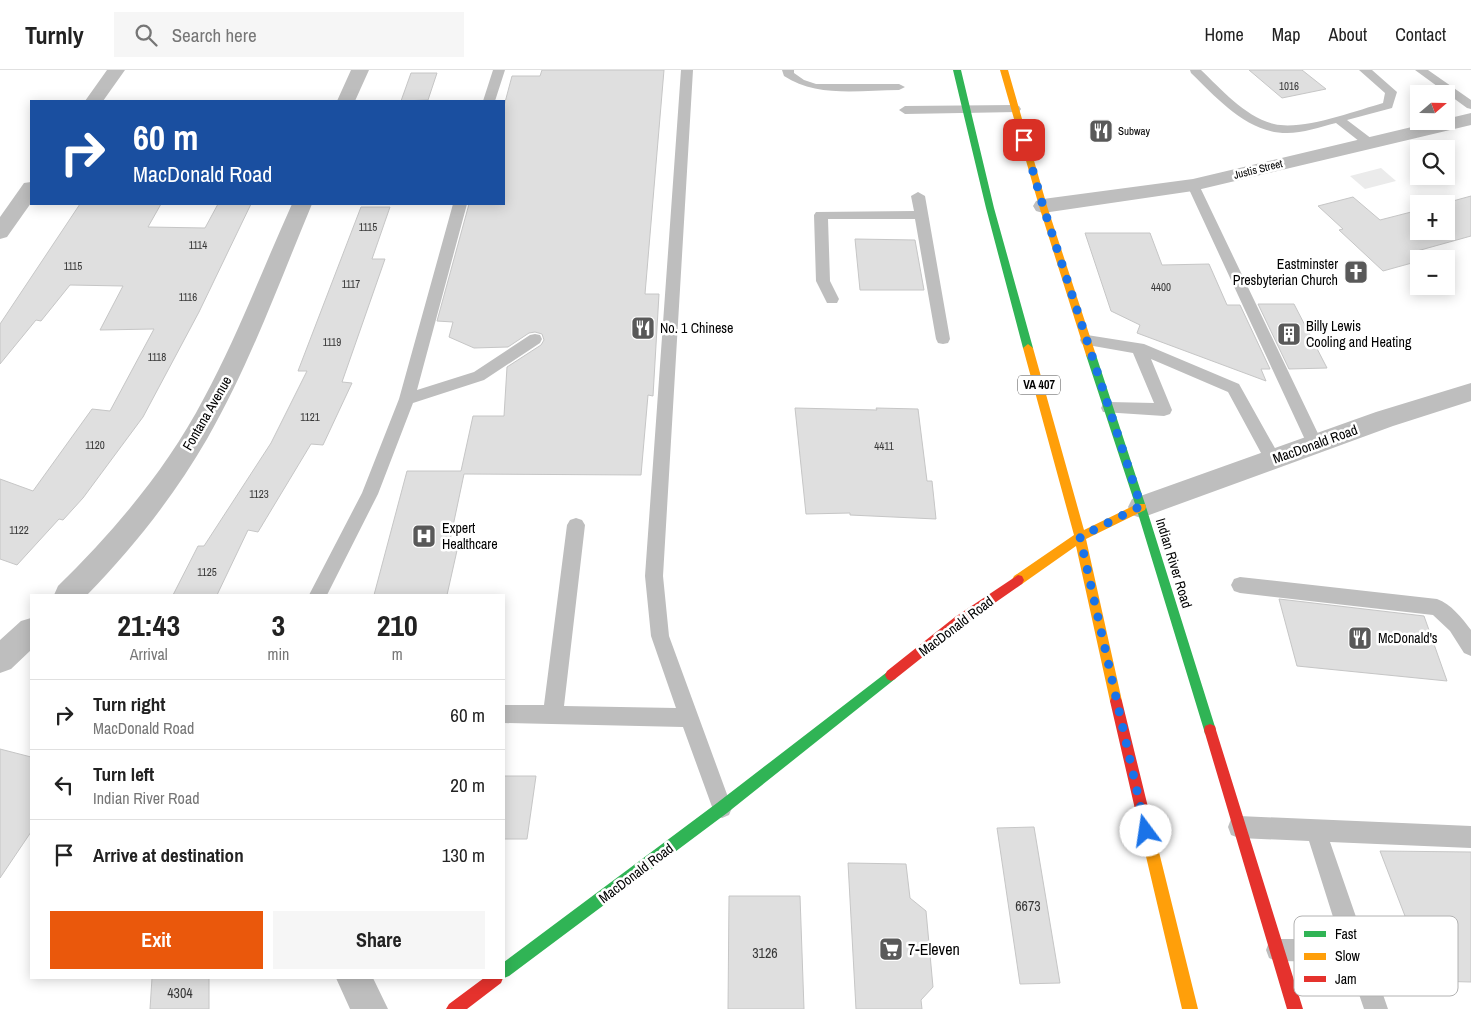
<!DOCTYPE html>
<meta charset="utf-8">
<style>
:root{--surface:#fff;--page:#f6f6f6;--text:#222;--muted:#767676;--line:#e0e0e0;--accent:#ea580c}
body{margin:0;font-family:"Archivo Narrow",sans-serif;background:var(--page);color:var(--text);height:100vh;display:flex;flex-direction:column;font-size:19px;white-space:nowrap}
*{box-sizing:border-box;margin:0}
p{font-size:16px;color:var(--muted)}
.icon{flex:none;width:28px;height:28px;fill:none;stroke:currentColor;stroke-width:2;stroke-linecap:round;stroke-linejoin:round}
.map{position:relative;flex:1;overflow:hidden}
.side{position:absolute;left:30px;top:524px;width:475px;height:385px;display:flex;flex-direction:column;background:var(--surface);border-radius:0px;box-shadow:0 2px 12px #0003}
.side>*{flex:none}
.hud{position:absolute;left:30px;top:30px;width:475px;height:105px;border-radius:0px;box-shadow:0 2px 12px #0003;background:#1a4fa0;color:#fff;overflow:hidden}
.needle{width:32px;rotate:70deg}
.buttons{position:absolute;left:1410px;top:15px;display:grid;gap:10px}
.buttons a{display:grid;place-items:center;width:45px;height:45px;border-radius:0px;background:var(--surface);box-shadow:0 2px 12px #0003;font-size:25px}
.pin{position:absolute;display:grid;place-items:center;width:42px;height:42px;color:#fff;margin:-21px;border-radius:10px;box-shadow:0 2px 8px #0006}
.me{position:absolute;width:55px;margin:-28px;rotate:346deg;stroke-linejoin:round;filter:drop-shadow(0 0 4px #0008)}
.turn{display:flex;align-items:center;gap:18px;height:105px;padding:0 20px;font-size:22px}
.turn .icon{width:65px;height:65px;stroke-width:2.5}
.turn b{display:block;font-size:35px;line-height:42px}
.eta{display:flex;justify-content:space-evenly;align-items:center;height:85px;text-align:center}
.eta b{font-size:30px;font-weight:700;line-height:35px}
.primary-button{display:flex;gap:10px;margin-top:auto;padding:10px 20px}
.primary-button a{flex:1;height:58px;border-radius:0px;background:var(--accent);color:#fff;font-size:20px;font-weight:700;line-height:58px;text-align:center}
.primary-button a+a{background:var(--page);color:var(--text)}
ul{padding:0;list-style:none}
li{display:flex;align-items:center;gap:15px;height:70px;padding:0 20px;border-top:1px solid var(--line)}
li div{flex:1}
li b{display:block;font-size:19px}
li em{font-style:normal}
header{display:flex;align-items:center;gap:30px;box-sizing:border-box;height:70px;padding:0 25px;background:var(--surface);border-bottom:1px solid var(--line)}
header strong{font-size:24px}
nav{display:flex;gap:28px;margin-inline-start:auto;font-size:18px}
.search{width:350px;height:45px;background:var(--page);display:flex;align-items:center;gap:12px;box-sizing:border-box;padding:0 18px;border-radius:0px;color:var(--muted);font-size:19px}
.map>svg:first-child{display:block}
.green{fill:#ebebeb}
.building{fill:#dfdfdf;stroke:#c6c6c6}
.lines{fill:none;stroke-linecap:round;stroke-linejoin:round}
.lane{fill:#bebebe;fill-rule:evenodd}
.street{fill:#bebebe;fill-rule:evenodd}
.fast{fill:#30b455;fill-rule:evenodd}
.slow{fill:#ff9f0a;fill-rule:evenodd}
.jam{fill:#e5322d;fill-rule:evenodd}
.route{stroke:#1a73e8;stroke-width:9;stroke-dasharray:0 16.2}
.labels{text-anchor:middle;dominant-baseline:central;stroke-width:5;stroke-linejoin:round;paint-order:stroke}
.number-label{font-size:11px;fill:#383838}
.far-poi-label{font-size:11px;fill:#000;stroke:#fff;text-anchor:start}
.far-street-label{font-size:11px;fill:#000;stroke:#fff}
.shield{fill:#fff;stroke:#4c4c4c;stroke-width:1}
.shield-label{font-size:12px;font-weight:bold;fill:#000}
.poi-label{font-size:14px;fill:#000;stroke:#fff;text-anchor:start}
.street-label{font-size:14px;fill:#000;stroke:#fff}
.near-number-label{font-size:14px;fill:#383838}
.near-poi-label{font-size:16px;fill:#000;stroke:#fff;text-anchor:start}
.key{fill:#fff;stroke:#b2b2b2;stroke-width:1}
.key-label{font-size:14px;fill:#000}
</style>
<header>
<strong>Turnly</strong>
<div class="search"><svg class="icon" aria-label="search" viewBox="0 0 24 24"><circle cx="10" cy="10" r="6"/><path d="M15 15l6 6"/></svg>Search here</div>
<nav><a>Home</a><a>Map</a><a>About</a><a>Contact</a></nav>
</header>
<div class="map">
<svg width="1471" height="939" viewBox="0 0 1471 939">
<rect width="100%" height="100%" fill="#fff"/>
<path class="green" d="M1381,98L1396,111L1365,119L1350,106Z"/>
<path class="building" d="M542,0H664L645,224H659L653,326L648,325L641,405L464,404L449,475L458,476L447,525H374L407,401H461L473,346H504L507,297L541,275L544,270L542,264L535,262L529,263L508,277L474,278L449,267L453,252L437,251L469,134H504V36L512,6H540Z
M1249,0H1302L1326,19L1282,28Z
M411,3H437L428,30L401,31Z
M1471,126V166L1417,181L1426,189H1419V191L1383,201L1339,160L1343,159L1318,136L1353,127L1380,150L1419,140V161H1446V134H1442Z
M80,134H161L148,157L205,158L218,134H251L199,242L143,347L83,428L63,450L59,449L17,495L0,489V409L33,421L92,339L110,341L154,259L100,260L123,216L70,215L41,251L36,250L0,294V254Z
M361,137H390L372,189H385L342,312L352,313L323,375L311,374L258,462L248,460L217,525H173L198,476H204L271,373L307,301H298Z
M1085,163H1150L1162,195L1209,194L1227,235H1240L1270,299H1261L1266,311L1137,263L1140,255L1111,241Z
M855,169L915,170L924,220H860Z
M1258,234H1294L1327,298L1289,299Z
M795,338L877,340L876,338L918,339L927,411H932L936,449L850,445V443L806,444Z
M1279,529L1424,546L1447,611L1297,596Z
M0,679L31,687V762L0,808Z
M504,706H536L527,769H504Z
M1034,757L1060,913L1020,914L997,758Z
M1380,781L1471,782V912L1430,911Z
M848,793L906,794L910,828L926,841L933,917L921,930L922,939H856Z
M729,826H800L804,939H728Z
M152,908H209V939H150Z"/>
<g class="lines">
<path class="lane" d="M493,0H505L495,31H483Z
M681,0H693L663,506L669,566L732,738L729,745L722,748L715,745L683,657L504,653V635H544L567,455L570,450L576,448L582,450L585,455L564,636L676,638L651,566L645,506Z
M782,0H794V3L804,10L816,14H899L905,17L899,20C861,20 817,28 784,6Z
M1190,0H1201C1221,19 1245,47 1274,54C1302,61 1355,41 1383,33L1385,23L1359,0H1372L1397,22L1392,38L1347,50L1372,69L1374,72L1372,75H1364L1336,53C1320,57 1303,63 1287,63C1247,63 1218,29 1191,3Z
M1415,0H1428L1471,30V39L1467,38Z
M1015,35L1019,36L1021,39L1019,42L905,44L899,40L905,36Z
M1193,111L1199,115L1323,374L1321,379L1315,380L1309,379L1307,374L1187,115Z
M918,122L925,126L950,269L948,273L943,274L938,273L936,269L915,149H828L830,211L839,229L837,233H827L816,211L814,145L816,142L914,141L911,126Z
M453,134H467L417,320L474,302L530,265L535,264L540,265L542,269L540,273L484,310L413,333L378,424L327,525H309L362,423L399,329Z
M1087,265L1144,274L1239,314L1281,389L1279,394L1273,396L1267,394L1228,322L1151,289L1172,340L1170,344L1164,346L1103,342L1101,338L1103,334L1109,332L1154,333L1133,283L1082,274L1080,270L1082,266Z
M1240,507L1437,529C1451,534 1462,548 1471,560V586L1464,583L1450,561L1433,545L1240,523L1234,521L1231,515L1234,509Z
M1239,746L1471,756V778L1330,772L1388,939H1364L1348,892L1277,891L1269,888L1266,880L1269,872L1277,869H1340L1309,771L1239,768L1231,765L1228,757L1231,749Z"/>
<path class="street" d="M107,0H125L103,31H85Z
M351,0H369L355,31H337Z
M1471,43V55L1193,121L1043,143L1036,141L1033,136L1036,131L1043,129L1193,109L1437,51H1446V49Z
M31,112V133L7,167L0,169V147L24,113Z
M292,134H312C279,213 250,294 207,369C174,426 133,478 87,525H54L58,516C115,460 167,399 204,328C238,265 263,198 292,134Z
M1471,313V331L1393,356L1141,448L1132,445L1128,437L1132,429L1376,342Z
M31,548V580L11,599L0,603V570L21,551Z
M336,908H373L388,939H350Z"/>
<path class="fast" d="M953,0H961L994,138L1033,278L1028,282L1023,278L986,138Z
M1091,281L1096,285L1146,437L1216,660L1215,664L1210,666L1205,664L1204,660L1136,437L1086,285Z
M891,599L895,601L897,605L895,609L727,743L509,906L504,908H502H504V892L717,733Z"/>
<path class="slow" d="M1000,0H1008L1047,136L1096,285L1094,288H1088L1086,285L1039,136Z
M1028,274L1033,278L1084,460L1137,434H1145L1146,437L1145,440L1086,469L1122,631L1120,635L1116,637L1112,635L1110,631L1076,476L1022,514L1018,515L1014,514L1012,510L1014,506L1074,465L1023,278Z
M1151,771L1156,773L1158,778L1198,939H1182L1144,778L1146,773Z"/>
<path class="jam" d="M1018,505L1022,506L1024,510L1022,514L963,555L895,609L891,611L887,609L885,605L887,601L955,547Z
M1116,625L1120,627L1122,631L1158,778L1156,783L1151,785L1146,783L1144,778L1110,631L1112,627Z
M1210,654L1215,656L1216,660L1303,939H1287L1204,660L1205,656Z
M484,908H503L501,913L467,939H446L449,934Z"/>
</g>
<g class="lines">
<path class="route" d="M1024,70L1043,136L1141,436L1080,467L1146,761"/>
</g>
<defs>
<g id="restaurant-square" transform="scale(1.25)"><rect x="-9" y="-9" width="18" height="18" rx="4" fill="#595959" stroke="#fff"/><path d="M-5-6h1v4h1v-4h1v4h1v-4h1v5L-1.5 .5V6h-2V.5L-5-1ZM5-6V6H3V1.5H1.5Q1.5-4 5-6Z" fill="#fff"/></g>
<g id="church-square" transform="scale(1.25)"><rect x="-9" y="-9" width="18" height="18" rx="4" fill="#595959" stroke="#fff"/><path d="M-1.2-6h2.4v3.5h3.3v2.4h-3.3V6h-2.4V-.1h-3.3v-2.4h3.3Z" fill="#fff"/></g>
<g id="building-square" transform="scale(1.25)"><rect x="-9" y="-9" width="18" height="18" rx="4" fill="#595959" stroke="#fff"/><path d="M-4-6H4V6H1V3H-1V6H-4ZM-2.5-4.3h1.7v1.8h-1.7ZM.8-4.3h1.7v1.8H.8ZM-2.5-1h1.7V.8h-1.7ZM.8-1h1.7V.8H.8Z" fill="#fff"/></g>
<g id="hospital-square" transform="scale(1.25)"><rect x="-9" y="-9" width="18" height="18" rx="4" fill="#595959" stroke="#fff"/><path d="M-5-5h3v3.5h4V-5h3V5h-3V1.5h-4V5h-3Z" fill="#fff"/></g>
<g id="supermarket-square" transform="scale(1.25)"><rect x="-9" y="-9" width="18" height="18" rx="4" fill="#595959" stroke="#fff"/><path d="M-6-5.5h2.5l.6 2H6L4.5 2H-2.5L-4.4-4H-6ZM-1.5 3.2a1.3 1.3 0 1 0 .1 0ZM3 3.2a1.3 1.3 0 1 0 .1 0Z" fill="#fff"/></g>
</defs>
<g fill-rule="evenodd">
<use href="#restaurant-square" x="1101" y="61"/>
<use href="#church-square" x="1356" y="202"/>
<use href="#restaurant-square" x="643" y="258"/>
<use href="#building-square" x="1289" y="264"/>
<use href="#hospital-square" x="424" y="466"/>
<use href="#restaurant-square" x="1360" y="568"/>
<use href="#supermarket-square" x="891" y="879"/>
</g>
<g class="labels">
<g class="number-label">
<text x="1289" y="16">1016</text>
<text x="368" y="157">1115</text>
<text x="198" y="175">1114</text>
<text x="73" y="196">1115</text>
<text x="351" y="214">1117</text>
<text x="1161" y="217">4400</text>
<text x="188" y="227">1116</text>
<text x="332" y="272">1119</text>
<text x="157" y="287">1118</text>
<text x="310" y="347">1121</text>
<text x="95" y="375">1120</text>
<text x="884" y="376">4411</text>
<text x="259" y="424">1123</text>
<text x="19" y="460">1122</text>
<text x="207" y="502">1125</text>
</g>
<g class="far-poi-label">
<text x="1118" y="61">Subway</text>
</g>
<g class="far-street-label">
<text transform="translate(1258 99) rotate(-14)">Justis Street</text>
</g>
<rect class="shield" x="1018" y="305.5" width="42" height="19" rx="4"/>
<g class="shield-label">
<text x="1039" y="315">VA 407</text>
</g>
<g class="poi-label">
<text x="1338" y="194" text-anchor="end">Eastminster<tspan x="1338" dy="16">Presbyterian Church</tspan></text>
<text x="1306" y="256">Billy Lewis<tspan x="1306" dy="16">Cooling and Heating</tspan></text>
<text x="660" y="258">No. 1 Chinese</text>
<text x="442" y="458">Expert<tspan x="442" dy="16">Healthcare</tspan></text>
<text x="1378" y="568">McDonald's</text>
</g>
<g class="street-label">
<text transform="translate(207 343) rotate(-60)">Fontana Avenue</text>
<text transform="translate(1315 374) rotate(-20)">MacDonald Road</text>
<text transform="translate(1174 493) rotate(73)">Indian River Road</text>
<text transform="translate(956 556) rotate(-37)">MacDonald Road</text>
<text transform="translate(636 803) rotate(-37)">MacDonald Road</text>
</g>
<g class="near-number-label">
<text x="1028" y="836">6673</text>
<text x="765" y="883">3126</text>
<text x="180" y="923">4304</text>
</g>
<g class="near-poi-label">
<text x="908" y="879">7-Eleven</text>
</g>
</g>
<rect x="1294" y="846" width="164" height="80" rx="8" class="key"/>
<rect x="1304" y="861" width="22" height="6" fill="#30b455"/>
<rect x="1304" y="883" width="22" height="7" fill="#ff9f0a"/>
<rect x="1304" y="906" width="22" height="6" fill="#e5322d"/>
<g class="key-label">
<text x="1335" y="869">Fast</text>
<text x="1335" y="891">Slow</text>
<text x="1335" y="914">Jam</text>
</g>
</svg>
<div class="buttons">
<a><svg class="needle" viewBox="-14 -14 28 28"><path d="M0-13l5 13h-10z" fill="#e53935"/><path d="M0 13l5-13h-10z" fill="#767676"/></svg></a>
<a><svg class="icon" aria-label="search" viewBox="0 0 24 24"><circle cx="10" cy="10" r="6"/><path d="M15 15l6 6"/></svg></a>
<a>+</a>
<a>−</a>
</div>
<div class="pin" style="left:1024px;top:70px;background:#d93025"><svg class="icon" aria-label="arrive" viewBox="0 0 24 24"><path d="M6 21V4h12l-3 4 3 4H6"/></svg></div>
<svg class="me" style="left:1146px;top:761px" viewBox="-20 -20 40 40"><circle r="19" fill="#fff"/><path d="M0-13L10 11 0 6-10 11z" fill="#1a73e8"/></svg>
<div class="hud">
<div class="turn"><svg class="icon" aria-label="right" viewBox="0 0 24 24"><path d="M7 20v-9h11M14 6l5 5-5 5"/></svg><div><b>60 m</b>MacDonald Road</div></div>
</div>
<section class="side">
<div class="eta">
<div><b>21:43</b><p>Arrival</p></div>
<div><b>3</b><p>min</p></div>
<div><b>210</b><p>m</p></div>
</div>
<ul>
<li><svg class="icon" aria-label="right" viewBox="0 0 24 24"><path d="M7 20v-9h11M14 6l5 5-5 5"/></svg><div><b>Turn right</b><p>MacDonald Road</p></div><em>60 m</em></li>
<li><svg class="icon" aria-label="left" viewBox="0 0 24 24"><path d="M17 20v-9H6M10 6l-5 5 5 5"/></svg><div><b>Turn left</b><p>Indian River Road</p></div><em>20 m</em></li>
<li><svg class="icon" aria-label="arrive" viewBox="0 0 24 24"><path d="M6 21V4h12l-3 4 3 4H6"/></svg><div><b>Arrive at destination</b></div><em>130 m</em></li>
</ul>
<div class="primary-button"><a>Exit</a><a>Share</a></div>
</section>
</div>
